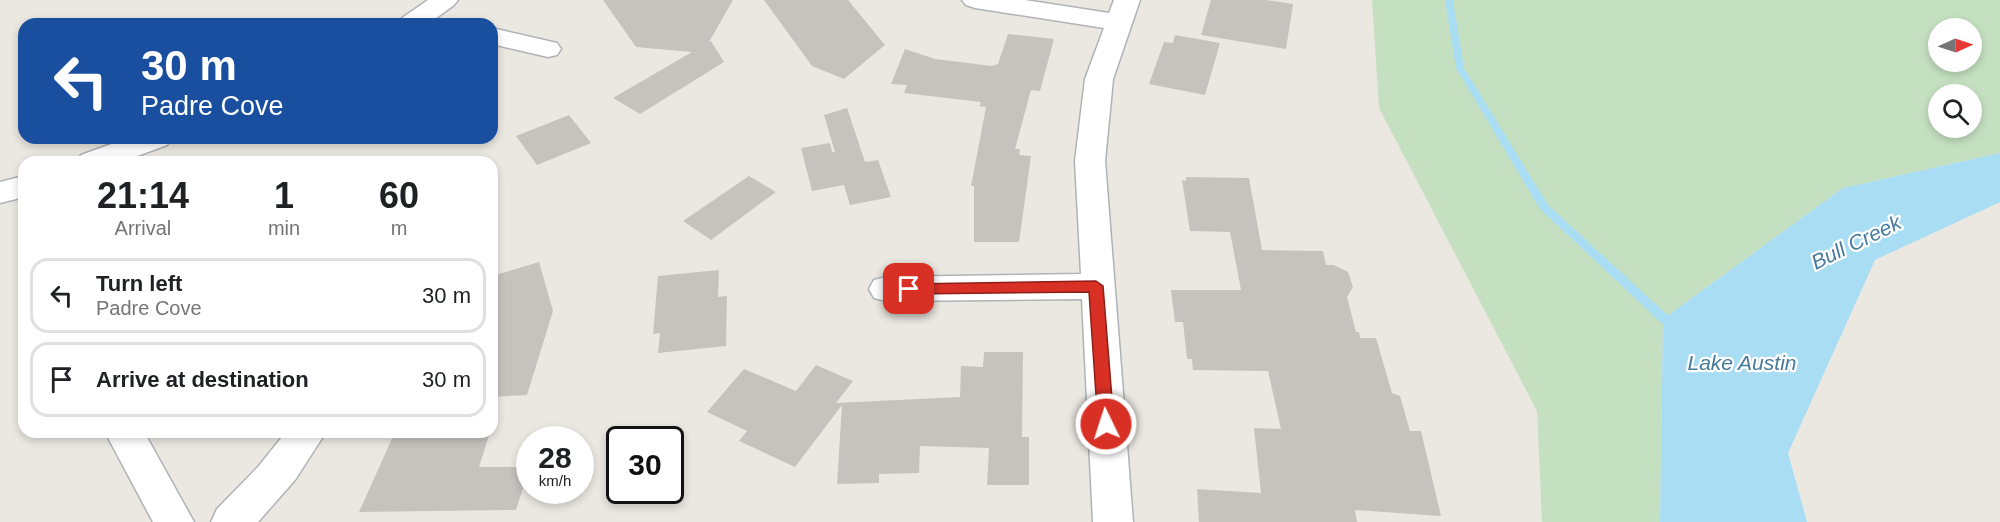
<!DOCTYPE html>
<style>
:root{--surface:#fff;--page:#f6f6f6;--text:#202124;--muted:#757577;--line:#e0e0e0}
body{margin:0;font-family:Helvetica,sans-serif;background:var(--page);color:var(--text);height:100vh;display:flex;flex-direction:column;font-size:22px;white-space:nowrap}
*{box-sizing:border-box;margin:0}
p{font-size:20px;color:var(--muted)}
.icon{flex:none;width:33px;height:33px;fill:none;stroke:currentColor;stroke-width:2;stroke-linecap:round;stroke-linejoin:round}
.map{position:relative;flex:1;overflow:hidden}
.drawer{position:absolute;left:18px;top:156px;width:480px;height:282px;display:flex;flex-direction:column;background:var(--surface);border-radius:18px;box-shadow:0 3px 9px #0003}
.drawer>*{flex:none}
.banner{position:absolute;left:18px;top:18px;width:480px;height:126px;border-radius:18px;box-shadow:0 3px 9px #0003;background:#1a4fa0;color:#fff;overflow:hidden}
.needle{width:39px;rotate:87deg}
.buttons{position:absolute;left:1928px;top:18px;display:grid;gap:12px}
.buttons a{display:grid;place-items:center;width:54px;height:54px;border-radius:50%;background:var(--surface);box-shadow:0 3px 9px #0003;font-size:30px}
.speed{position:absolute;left:516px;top:426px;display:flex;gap:12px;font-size:30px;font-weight:700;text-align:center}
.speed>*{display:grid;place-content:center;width:78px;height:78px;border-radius:50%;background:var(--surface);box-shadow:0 3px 9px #0003;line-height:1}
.speed small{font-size:15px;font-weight:400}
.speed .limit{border:3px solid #111;border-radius:9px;background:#fff;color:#111}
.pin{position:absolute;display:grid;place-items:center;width:51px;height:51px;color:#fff;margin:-26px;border-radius:12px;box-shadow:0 3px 9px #0006}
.me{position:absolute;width:66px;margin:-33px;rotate:356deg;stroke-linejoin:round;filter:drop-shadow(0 0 4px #0008)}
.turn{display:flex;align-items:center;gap:21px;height:126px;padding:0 24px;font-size:27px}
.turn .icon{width:78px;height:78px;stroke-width:2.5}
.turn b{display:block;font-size:42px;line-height:51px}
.eta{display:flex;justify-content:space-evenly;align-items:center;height:102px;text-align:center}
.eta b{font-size:36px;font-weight:700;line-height:42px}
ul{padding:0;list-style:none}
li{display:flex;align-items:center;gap:18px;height:75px;margin:0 12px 9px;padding:0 12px;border:3px solid var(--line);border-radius:18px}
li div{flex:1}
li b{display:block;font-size:22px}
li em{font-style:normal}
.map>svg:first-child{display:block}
.green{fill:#c5e0c1;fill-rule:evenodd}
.water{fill:#a9ddf4}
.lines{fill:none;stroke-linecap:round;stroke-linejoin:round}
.stream{fill:#a9ddf4;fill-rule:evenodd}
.building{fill:#c6c3bf}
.street-casing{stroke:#afb3b6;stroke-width:3}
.street{fill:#fff;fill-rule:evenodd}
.route{fill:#d93025;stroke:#8d1f18;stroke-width:1.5}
.labels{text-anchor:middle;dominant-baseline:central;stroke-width:4.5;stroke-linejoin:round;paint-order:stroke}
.water-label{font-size:21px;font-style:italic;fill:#477b9b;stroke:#fff}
</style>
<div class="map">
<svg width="2000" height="522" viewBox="0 0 2000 522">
<rect width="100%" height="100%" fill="#ebe8e2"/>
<path class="green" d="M1372,0H2000V153L1843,188L1663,319L1660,522H1542L1537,411L1379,108ZM1938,28H1971V62H1938ZM1938,94H1971V128H1938Z"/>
<path class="water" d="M2000,153V202L1875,260L1788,453L1807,522H1660L1663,319L1843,188Z"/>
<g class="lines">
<path class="stream" d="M1445,0H1453L1464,68L1548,205L1677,324L1679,327L1677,330H1669L1540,209L1456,68Z"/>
</g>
<path class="building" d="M603,0H733L709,42L711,41L724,62L640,114L613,98L692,52L636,47Z
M764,0H848L885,45L844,79L812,66Z
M1211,0H1266L1293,4L1286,49L1201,35Z
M1008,34L1054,39L1040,91L1031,90L1015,149H1020L1019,155L1031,156L1019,242H974V186H971L986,107L979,106L981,102L904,93L907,85L891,84L905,49L935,59L992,66L998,64Z
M1175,35L1220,43L1205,95L1149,84L1164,42L1173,43Z
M847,108L865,162L878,160L891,197L850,205L844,185L812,191L801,148L830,143L832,152H835L824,115Z
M569,115L591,143L537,165L516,136Z
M749,176L776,192L711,240L683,221Z
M1186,177L1249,178L1262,250L1323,251L1326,265H1334L1348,272L1353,287L1347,297L1356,332H1359L1360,338H1376L1392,393L1400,396L1410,431H1421L1441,516L1355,510L1357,522H1199L1197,489L1261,493L1254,428L1281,429L1268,371L1193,370L1192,359H1187L1183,322H1175L1171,290H1241L1230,232L1190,231L1182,180L1186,181Z
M539,262L553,311L527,395L492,397V276Z
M719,270L718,297L727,296L726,346L658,353L660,333L653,334L658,276Z
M984,352H1023L1022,437H1029V485H987L989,448L920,446L919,473L879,474V483L837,484L842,405L795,467L739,441L747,431L707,412L744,369L796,391L816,365L853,381L836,403L960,397L961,366L983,367Z
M395,432H490L479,467H530L516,510L359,512Z"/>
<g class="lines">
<g class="street-casing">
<path id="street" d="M428,0H458L454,5L428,24H398L402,18Z
M962,0H1025L1109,13L1114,0H1140L1113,79L1105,161L1133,522H1093L1082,299L886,301L874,298L869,289L874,280L886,277L1081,274L1075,161L1085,79L1104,28L975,8L966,5Z
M492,28L557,43L561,49L557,55L548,57L492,44Z
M128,138H172L167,145L121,162H77L81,155Z
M24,176V197L0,203V182Z
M105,432H144L194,522H153Z
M286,432H326L295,480L258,522H211L217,509L258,467Z"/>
</g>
<use href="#street" class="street"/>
</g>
<path class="route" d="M1096,281L1103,286L1114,424L1111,428L1106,430L1100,428L1098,424L1089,292L909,294L902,289L909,284Z"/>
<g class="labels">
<g class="water-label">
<text transform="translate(1856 242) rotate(-26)">Bull Creek</text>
<text x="1742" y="362">Lake Austin</text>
</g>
</g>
</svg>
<div class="buttons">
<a><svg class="needle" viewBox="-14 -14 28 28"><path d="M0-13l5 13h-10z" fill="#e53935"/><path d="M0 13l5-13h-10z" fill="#757577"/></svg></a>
<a><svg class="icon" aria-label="search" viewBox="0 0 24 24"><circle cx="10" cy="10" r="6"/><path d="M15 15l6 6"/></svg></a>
</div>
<div class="speed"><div>28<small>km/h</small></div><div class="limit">30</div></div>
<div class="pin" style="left:909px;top:289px;background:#d93025"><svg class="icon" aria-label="arrive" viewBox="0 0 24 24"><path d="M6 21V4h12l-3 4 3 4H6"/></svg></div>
<svg class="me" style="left:1106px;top:424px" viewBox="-20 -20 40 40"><circle r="17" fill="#d93025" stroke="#fff" stroke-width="3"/><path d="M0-11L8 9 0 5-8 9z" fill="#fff"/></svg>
<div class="banner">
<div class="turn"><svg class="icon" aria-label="left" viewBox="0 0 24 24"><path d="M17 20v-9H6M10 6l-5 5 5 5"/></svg><div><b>30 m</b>Padre Cove</div></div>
</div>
<section class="drawer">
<div class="eta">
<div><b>21:14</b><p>Arrival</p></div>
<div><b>1</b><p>min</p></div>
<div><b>60</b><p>m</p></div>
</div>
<ul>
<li><svg class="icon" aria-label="left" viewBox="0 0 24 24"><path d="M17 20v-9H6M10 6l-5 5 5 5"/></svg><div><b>Turn left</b><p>Padre Cove</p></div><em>30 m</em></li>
<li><svg class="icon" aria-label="arrive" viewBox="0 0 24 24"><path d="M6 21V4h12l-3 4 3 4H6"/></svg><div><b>Arrive at destination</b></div><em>30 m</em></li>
</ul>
</section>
</div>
